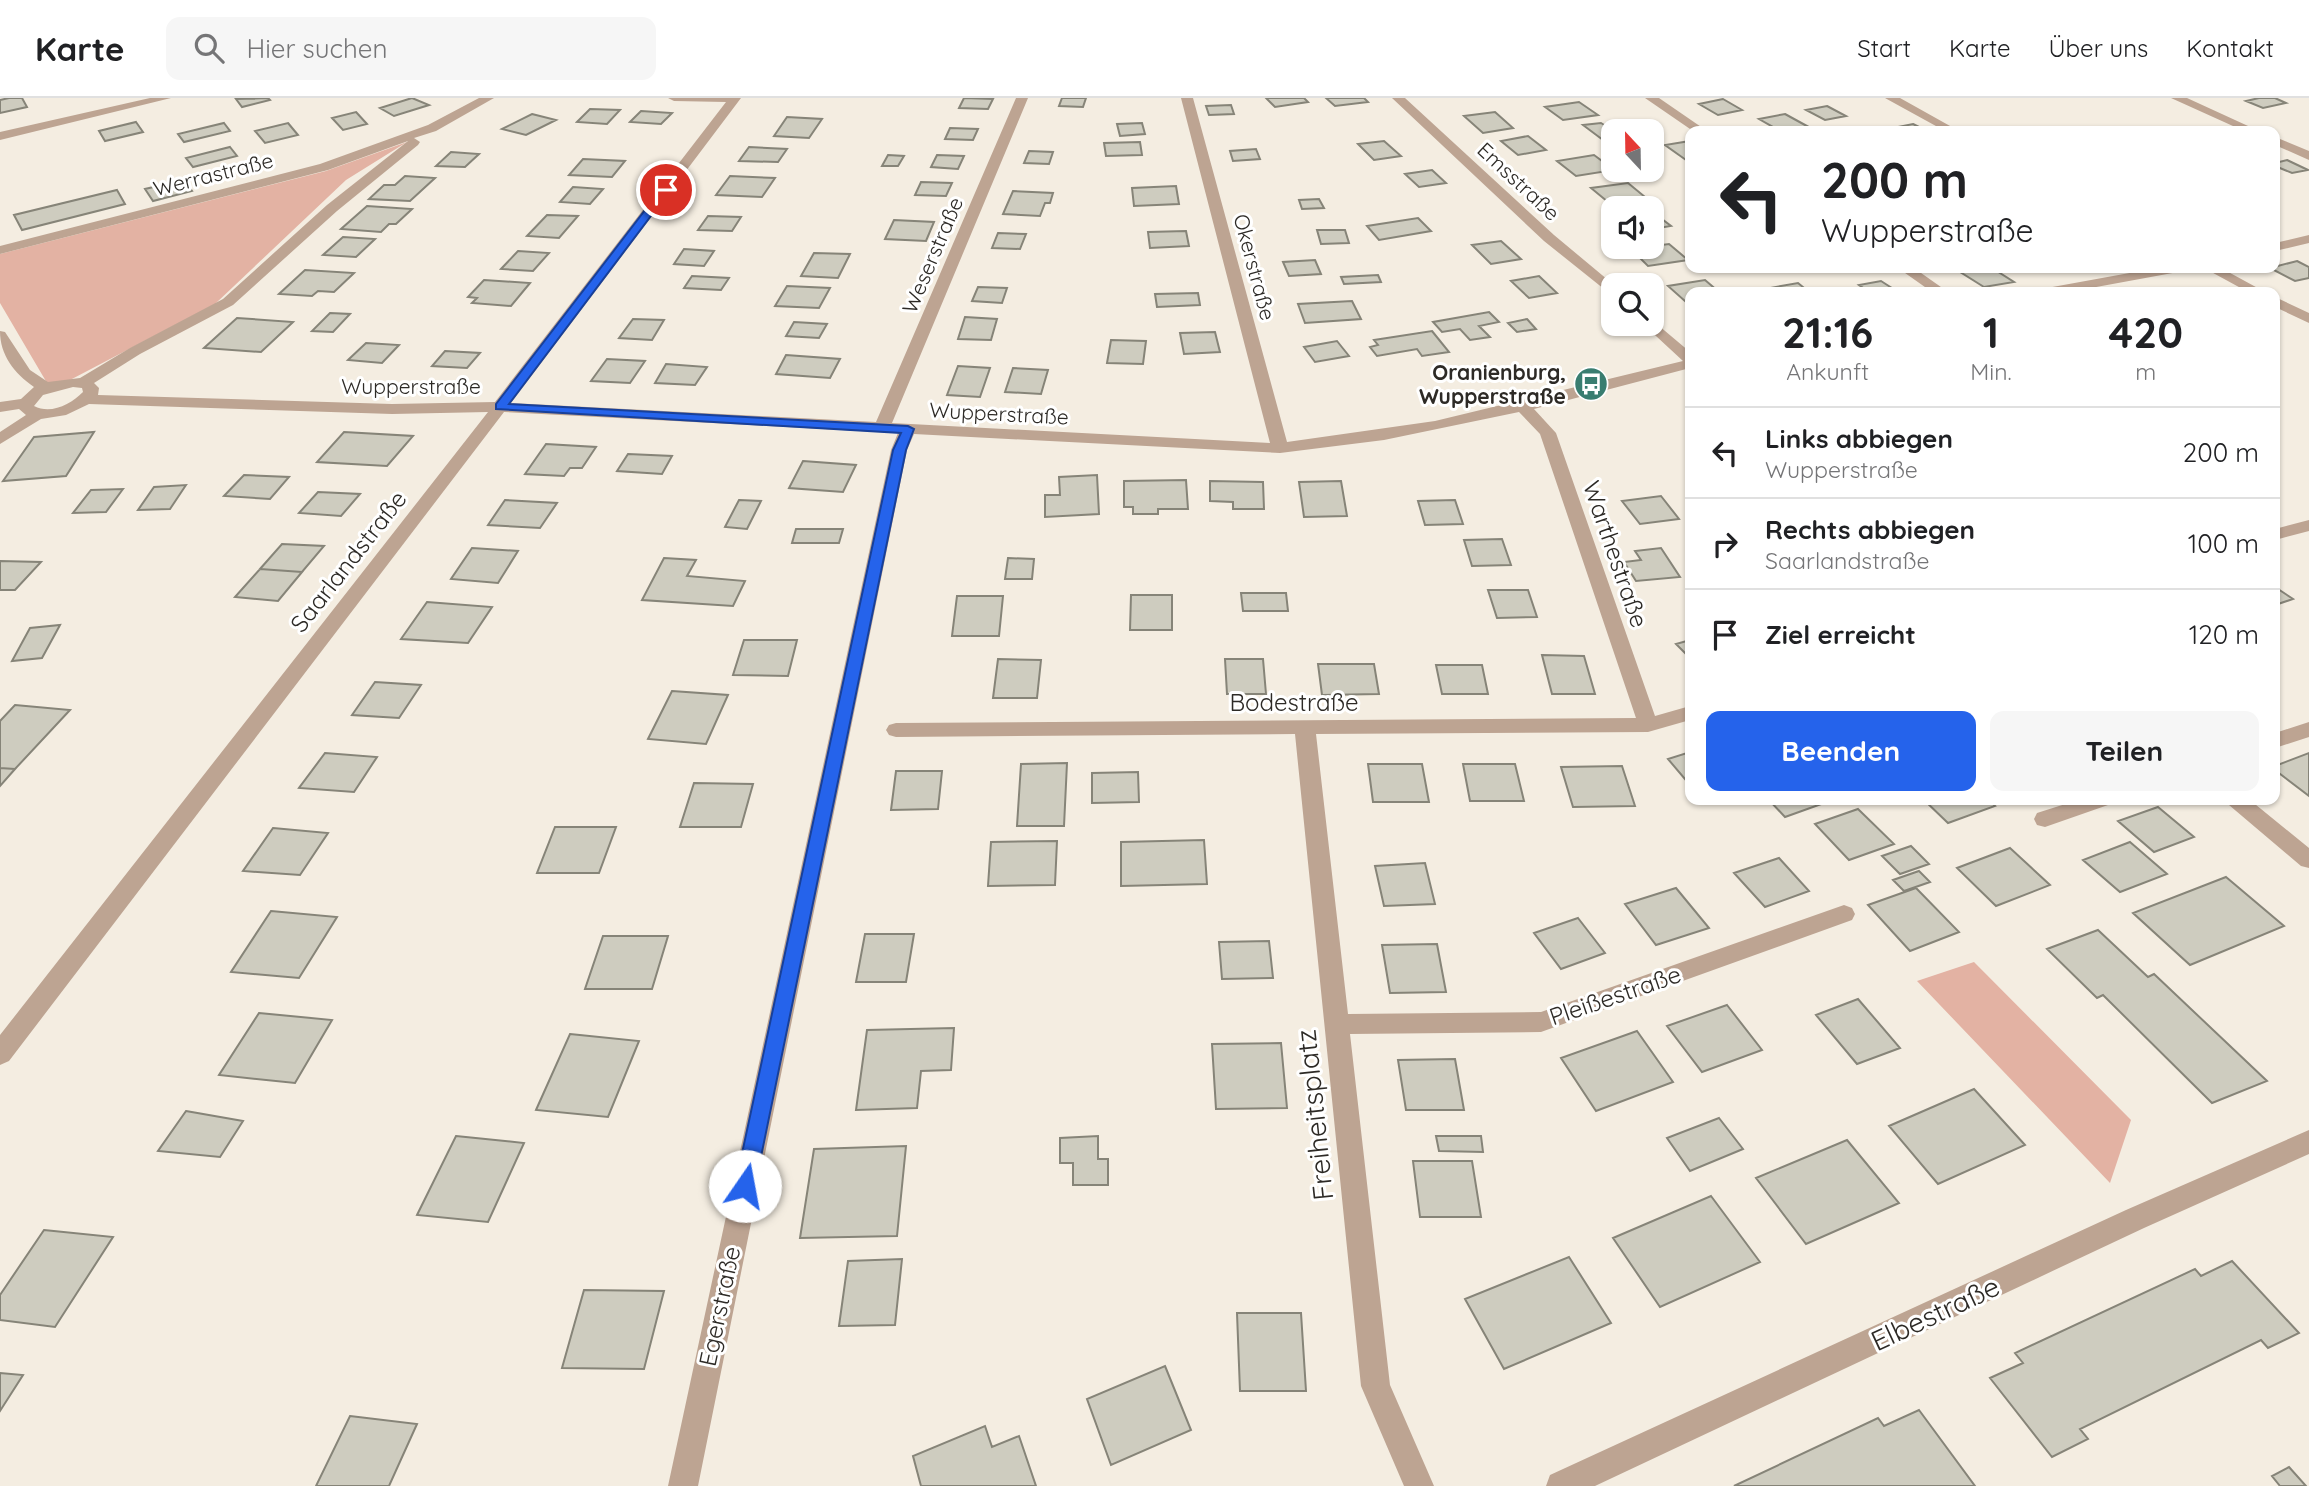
<!DOCTYPE html>
<html lang="de">
<meta charset="utf-8">
<style>
:root{--surface:#fff;--page:#f6f6f6;--text:#202124;--muted:#757577;--line:#e0e0e0;--accent:#2563eb}
body{margin:0;font-family:Quicksand,sans-serif;background:var(--page);color:var(--text);height:100vh;display:flex;flex-direction:column;font-size:26px;white-space:nowrap}
*{box-sizing:border-box;margin:0}
p{font-size:23px;color:var(--muted)}
.icon{flex:none;width:38px;height:38px;fill:none;stroke:currentColor;stroke-width:2;stroke-linecap:round;stroke-linejoin:round}
.map{position:relative;flex:1;overflow:hidden}
.side{position:absolute;left:1685px;top:189px;width:595px;height:518px;display:flex;flex-direction:column;background:var(--surface);border-radius:14px;box-shadow:0 2px 5px #0004}
.side>*{flex:none}
.top-card{position:absolute;left:1685px;top:28px;width:595px;height:147px;border-radius:14px;box-shadow:0 2px 5px #0004;background:#fff;color:var(--text);overflow:hidden}
.needle{width:46px;rotate:338deg}
.buttons{position:absolute;left:1601px;top:21px;display:grid;gap:14px}
.buttons a{display:grid;place-items:center;width:63px;height:63px;border-radius:14px;background:var(--surface);box-shadow:0 2px 5px #0004;font-size:35px}
.pin{position:absolute;display:grid;place-items:center;width:60px;height:60px;color:#fff;margin:-30px;border:4px solid #fff;border-radius:50%;box-shadow:0 2px 7px #0007}
.me{position:absolute;width:77px;margin:-38px;rotate:12deg;stroke-linejoin:round;filter:drop-shadow(0 0 5px #0008)}
.turn{display:flex;align-items:center;gap:24px;height:147px;padding:0 21px;font-size:32px}
.turn .icon{width:91px;height:91px;stroke-width:2.5}
.turn b{display:block;font-size:49px;line-height:60px}
.eta{display:flex;justify-content:space-evenly;align-items:center;height:119px;text-align:center}
.eta b{font-size:42px;font-weight:800;line-height:49px}
.button{display:flex;gap:14px;margin-top:auto;padding:14px 21px}
.button a{flex:1;height:80px;border-radius:14px;background:var(--accent);color:#fff;font-size:28px;font-weight:800;line-height:80px;text-align:center}
.button a+a{background:var(--page);color:var(--text)}
ul{padding:0;list-style:none}
li{display:flex;align-items:center;gap:21px;height:91px;padding:0 21px;border-top:2px solid var(--line)}
li div{flex:1}
li b{display:block;font-size:26px}
li em{font-style:normal}
header{display:flex;align-items:center;gap:42px;box-sizing:border-box;height:98px;padding:0 35px;background:var(--surface);border-bottom:2px solid var(--line)}
header strong{font-size:33px}
nav{display:flex;gap:38px;margin-inline-start:auto;font-size:24px}
.search{width:490px;height:63px;background:var(--page);display:flex;align-items:center;gap:18px;box-sizing:border-box;padding:0 24px;border-radius:14px;color:var(--muted);font-size:26px}
.map>svg:first-child{display:block}
.green{fill:#e3b2a3}
.building{fill:#ceccbf;stroke:#868478;stroke-width:2}
.lines{fill:none;stroke-linecap:round;stroke-linejoin:round}
.minor{fill:#bda492;fill-rule:evenodd}
.route{fill:#2563eb;stroke:#184099;stroke-width:2}
.labels{text-anchor:middle;dominant-baseline:central;stroke-width:6;stroke-linejoin:round;paint-order:stroke}
.far-street-label{font-size:21px;fill:#2d2a26;stroke:#fff}
.far-poi-label{font-size:21px;font-weight:bold;fill:#2d2a26;stroke:#fff;text-anchor:end}
.street-label{font-size:24px;fill:#2d2a26;stroke:#fff}
.near-street-label{font-size:28px;fill:#2d2a26;stroke:#fff}
</style>
<header>
<strong>Karte</strong>
<div class="search"><svg class="icon" aria-label="search" viewBox="0 0 24 24"><circle cx="10" cy="10" r="6"/><path d="M15 15l6 6"/></svg>Hier suchen</div>
<nav><a>Start</a><a>Karte</a><a>Über uns</a><a>Kontakt</a></nav>
</header>
<div class="map">
<svg width="2309" height="1388" viewBox="0 0 2309 1388">
<rect width="100%" height="100%" fill="#f4ede1"/>
<path class="green" d="M407,44L346,82L215,206L70,282L47,285L0,205V156L326,73Z
M1974,864L2131,1022L2110,1085L1917,883Z"/>
<path class="building" d="M9,0H22L27,9L0,15V2Z
M268,0L270,2L242,9L236,1Z
M412,0L429,7L394,18L380,10Z
M964,0L993,1L988,11L959,10Z
M1062,0H1086L1083,9L1059,8Z
M1266,0H1304L1308,4L1275,9Z
M1326,0H1364L1368,4L1335,8Z
M2259,0H2275L2286,5L2263,10L2246,3Z
M1723,1L1742,12L1718,17L1699,6Z
M1579,4L1598,17L1563,22L1545,9Z
M1231,7L1234,16L1209,17L1206,8Z
M1827,8L1846,18L1825,22L1806,12Z
M590,11L620,12L607,26L577,24Z
M641,13L672,15L661,26L630,24Z
M356,14L367,26L343,32L332,20Z
M1495,14L1513,30L1483,35L1464,18Z
M532,16L556,22L526,37L502,31Z
M1785,16L1816,33H1780L1759,21Z
M787,19L822,21L809,40L774,38Z
M136,24L143,34L105,43L99,33Z
M224,25L230,33L184,44L178,36Z
M288,25L298,37L265,45L255,33Z
M1142,25L1145,36L1120,38L1117,26Z
M1601,25L1614,33V44L1607,45L1583,27Z
M1913,26L1927,33L1883,32Z
M950,30L978,31L973,42L945,41Z
M1528,38L1546,52L1518,57L1501,43Z
M1384,43L1401,58L1374,62L1358,46Z
M1690,43V61L1686,62L1665,47Z
M1140,44L1142,57L1106,58L1104,45Z
M230,49L237,58L193,69L186,60Z
M749,49L787,51L778,64L739,63Z
M1256,51L1260,61L1233,63L1230,53Z
M1029,53L1053,54L1049,66L1024,65Z
M451,54L479,56L465,69L436,68Z
M888,57L904,58L898,68H882Z
M937,57L964,58L958,71L931,69Z
M1594,57L1614,72L1576,78L1557,63Z
M583,61L625,63L612,79L569,77Z
M2287,62L2308,72L2292,75L2275,68V65Z
M1432,72L1446,85L1419,89L1405,76Z
M405,78L435,80L410,103L369,101L384,87H395Z
M730,78L775,80L762,99L716,97Z
M184,82L192,93L153,103L145,91Z
M921,84L952,85L946,98L915,97Z
M1628,85L1645,99L1608,104L1591,90Z
M1176,88L1179,106L1134,108L1132,90Z
M573,89L603,91L590,106L560,104Z
M117,92L125,106L22,132L14,117Z
M1013,93L1053,95L1050,105H1045L1040,118L1003,116Z
M1319,101L1324,110L1302,111L1299,102Z
M367,108L412,111L396,126H389L381,134L341,131Z
M1654,115L1671,128L1652,131V116Z
M547,117L578,118L559,140L527,138Z
M708,118L741,119L732,133L698,132Z
M1418,120L1431,133L1379,142L1367,128Z
M894,122L934,124L926,143L885,141Z
M1317,132H1345L1349,145L1321,146Z
M1186,133L1189,148L1150,150L1148,134Z
M998,135L1026,136L1020,151L992,150Z
M343,139L375,141L356,159L323,157Z
M1501,143L1521,161L1491,166L1472,147Z
M1669,146L1688,162L1648,168L1631,151Z
M684,151L714,153L704,168L674,166Z
M518,153L549,155L533,173L501,171Z
M814,155L850,156L838,180L801,178Z
M1315,162L1321,176L1289,178L1283,164Z
M2297,163L2309,169V180L2295,183L2270,170Z
M1968,170H1992L2014,184L1984,189L1957,172Z
M305,172L354,175L334,194L318,193L312,198L279,196Z
M1378,177L1381,184L1344,186L1341,179Z
M692,178L729,180L721,192L684,190Z
M1539,178L1557,195L1529,200L1511,183Z
M484,182L530,185L511,208L472,205L477,200L468,199Z
M1705,182L1719,194H1690V203L1686,204L1668,188Z
M1881,183L1898,194H1869L1859,187Z
M1798,185L1809,194H1775L1770,190Z
M787,188L830,190L819,210L775,208Z
M978,189L1007,190L1002,205L972,203Z
M1198,195L1200,207L1157,209L1155,196Z
M1352,203L1361,221L1305,225L1298,206Z
M1489,214L1499,224L1479,228L1490,239L1470,242L1460,231L1442,234L1433,224Z
M330,215L350,216L333,234L312,233Z
M965,219L997,221L991,242L958,241Z
M237,220L293,224L261,254L204,250Z
M633,221L664,222L652,242L619,240Z
M1527,221L1536,231L1517,234L1508,225Z
M794,224L827,226L819,240L786,238Z
M1432,233L1449,254L1422,258L1417,251L1377,258L1370,249L1378,247L1374,242Z
M1215,234L1220,254L1184,256L1180,235Z
M1111,242L1146,243L1143,266L1107,265Z
M1337,243L1349,258L1315,264L1304,249Z
M366,245L399,247L382,265L348,262Z
M445,253L480,255L467,270L432,268Z
M786,257L840,261L830,280L776,276Z
M607,261L645,263L630,285L591,283Z
M666,266L707,269L695,287L655,285Z
M958,268L990,270L980,299L947,297Z
M1013,270L1048,272L1041,296L1005,294Z
M94,334L66,378L3,383L34,339Z
M344,334L413,338L387,368L317,364Z
M546,346L596,349L582,370H570L564,378L525,376Z
M628,356L672,358L662,376L617,373Z
M803,363L856,367L843,394L789,390Z
M244,377L289,379L270,401L224,398Z
M1097,377L1099,416L1045,419V397H1060L1059,379Z
M1186,382L1188,411H1158V416H1133V409H1124V383Z
M1210,383L1263,384L1264,411H1233V404L1210,403Z
M1341,383L1347,418L1304,419L1299,384Z
M186,387L170,411L138,412L154,389Z
M123,391L106,414L73,415L91,392Z
M318,394L360,396L341,418L299,415Z
M1661,398L1679,421L1640,426L1622,403Z
M505,402L557,405L540,430L488,427Z
M739,402L761,403L747,431L725,429Z
M1455,402L1463,426L1425,427L1418,403Z
M796,431H843L839,445H792Z
M1502,441L1511,467L1472,468L1464,442Z
M282,446L324,448L302,474L260,471Z
M472,450L518,453L498,485L451,481Z
M1661,450L1680,479L1636,483L1624,464L1641,462L1635,453Z
M664,460L696,462L687,478L745,483L733,508L642,502Z
M1008,460L1034,461L1032,481H1005Z
M0,463L41,464L15,492H0Z
M260,471L302,474L278,503L235,499Z
M2275,489L2293,501L2275,507Z
M1488,492H1528L1537,519L1497,520Z
M1241,495H1286L1288,513H1243Z
M1131,497H1172V532H1130Z
M957,498H1003L999,538H952Z
M427,504L492,509L468,545L401,541Z
M60,527L42,560L12,563L30,530Z
M744,542H797L788,578L733,577Z
M1690,542V560L1676,546Z
M1542,557L1584,558L1595,596H1552Z
M998,561L1041,562L1037,600H993Z
M1225,561H1263L1266,596H1227Z
M1318,566H1374L1379,596L1322,597Z
M1436,567H1482L1488,596H1442Z
M375,584L421,587L399,620L352,617Z
M672,593L728,597L706,646L648,641Z
M15,607L70,612L15,671L0,670V623Z
M1690,654V687L1668,661Z
M325,655L377,659L354,694L299,690Z
M2309,655V698L2275,672V668Z
M1067,665L1064,728H1017L1021,666Z
M1368,666H1422L1429,704H1373Z
M1463,666H1515L1524,703H1470Z
M1622,668L1635,708L1573,709L1561,669Z
M0,670L15,671L0,688Z
M896,673H942L938,711L891,712Z
M1138,674L1139,704L1092,705V675Z
M694,685L753,686L741,729H680Z
M1769,702H1824L1827,704L1785,719Z
M1924,702H1988L1995,708L1948,725Z
M2158,709L2194,739L2154,754L2118,723Z
M1858,711L1894,746L1849,762L1815,726Z
M555,729H616L599,775H537Z
M273,730L328,735L300,777L243,773Z
M1204,742L1207,786L1121,788V744Z
M1057,743L1055,787L988,788L991,744Z
M2130,744L2167,776L2120,794L2083,762Z
M1911,748L1929,766L1900,776L1882,758Z
M2010,750L2050,787L1996,808L1957,770Z
M1779,760L1809,793L1765,809L1734,775Z
M1425,765L1435,806L1384,808L1375,768Z
M1919,773L1930,784L1904,793L1893,782Z
M2226,779L2284,828L2190,867L2133,815Z
M1676,790L1709,830L1656,847L1625,806Z
M1916,790L1959,834L1910,853L1868,807Z
M271,813L337,819L299,880L231,874Z
M1578,820L1605,855L1561,871L1534,835Z
M2098,832L2148,879L2154,876L2267,983L2212,1005L2103,897L2097,900L2047,851Z
M865,836H914L906,884H856Z
M603,838H668L652,891H585Z
M1269,843L1273,880L1222,881L1219,844Z
M1437,846L1446,894L1390,895L1382,847Z
M1858,901L1900,950L1857,966L1816,917Z
M1727,907L1762,952L1702,974L1667,928Z
M259,915L332,922L295,985L219,977Z
M954,930L951,972L921,973L917,1010L856,1012L867,932Z
M1637,933L1673,984L1596,1013L1561,960Z
M570,936L639,943L608,1019L536,1012Z
M1281,945L1287,1010L1216,1011L1212,946Z
M1455,961L1464,1012H1406L1398,962Z
M1974,991L2025,1047L1938,1086L1889,1028Z
M186,1013L243,1023L220,1059L158,1053Z
M1719,1020L1743,1051L1690,1073L1667,1040Z
M456,1038L524,1045L488,1124L417,1117Z
M1098,1038V1061H1108V1087H1073V1065H1060V1040Z
M1436,1038H1481L1483,1054L1439,1053Z
M1847,1042L1899,1105L1806,1146L1756,1080Z
M906,1048L897,1138L800,1140L814,1051Z
M1413,1063H1472L1481,1119H1420Z
M1711,1098L1760,1164L1660,1209L1613,1140Z
M44,1132L113,1139L55,1229L0,1222V1197Z
M1569,1159L1611,1225L1504,1271L1465,1201Z
M902,1161L895,1227L839,1228L848,1163Z
M2232,1163L2299,1235L2268,1250L2261,1242L2080,1331L2088,1341L2052,1359L1990,1280L2023,1265L2015,1255L2195,1171L2201,1178Z
M584,1192L664,1193L644,1271L562,1270Z
M1237,1215H1301L1306,1293H1240Z
M1165,1268L1191,1332L1111,1367L1087,1301Z
M0,1275L23,1277L0,1313Z
M1919,1312L1975,1388H1734L1878,1320L1884,1328Z
M350,1318L417,1326L389,1388H316Z
M985,1328L992,1349L1019,1338L1036,1388H921L913,1358Z
M2289,1369L2306,1388H2280L2272,1378Z"/>
<g class="lines">
<path class="minor" d="M150,0H171L0,42V34Z
M479,0H494L436,33L414,40L420,44L418,47L337,113L233,207L140,256L94,285L99,290L98,297L392,306L495,304L726,4L674,3L668,0H741L511,305L876,324L1016,0H1028L892,325L1270,345L1181,0H1193L1287,344L1435,323L1683,263L1643,226H1652V222L1690,254V270L1534,311L1556,335L1655,618L1690,608V622L1648,634L1316,636L1348,916L1541,914L1844,807L1852,810L1855,816L1852,822L1541,934L1350,936L1390,1287L1434,1388H1404L1361,1288L1295,636L896,639L889,637L886,632L889,627L896,625L1636,620L1540,336L1519,314L1384,342L1280,355L914,336L907,352L698,1388H668L891,352L898,335L504,314L9,963L0,967V937L488,314L392,316L89,306L66,317L41,321L0,346V334L26,317L19,311L0,314V304L21,301L34,289C14,275 0,257 0,233L5,234L30,272L48,284L80,280L130,250L223,201L327,107L408,43L328,72L0,156V148L320,66L428,27ZM73,289L82,290L83,294C71,306 51,317 34,308L43,297Z
M1392,0H1405L1554,137L1614,187V199L1544,143Z
M1645,0H1659L1707,33H1693Z
M1885,0H1900L1959,33H1945Z
M2171,0H2187L2259,33H2244Z
M2275,39L2309,53V62L2275,47Z
M2309,137V145L2275,153V145Z
M1898,170H1914L1948,194H1932Z
M2157,170H2185L2178,174L2069,194H2040L2047,190Z
M2204,170H2221L2265,194H2248Z
M2275,199L2309,215V225L2275,209Z
M2309,422V433L2275,442V431Z
M2309,624V639L2275,650V635Z
M2078,702H2112L2108,707L2045,729L2037,727L2034,721L2037,715Z
M2225,702H2250L2309,750V770L2301,768L2229,707Z
M2309,1032V1056L2144,1130L1595,1388H1546L1550,1377L2126,1112Z"/>
</g>
<path class="route" d="M666,89L669,90V94L509,306L908,328L914,331L906,352L755,1088L752,1094L745,1097L738,1094L735,1088L893,352L901,335L496,311V306L662,90Z"/>
<defs>
<g id="bus-disc" transform="scale(1.75)"><circle r="9.5" fill="#397d70" stroke="#fff"/><path d="M-5-6H5V4H4V6H2V4H-2V6H-4V4H-5ZM-3.5-4V0h7V-4ZM-3.5 1.2v1.5H-2V1.2ZM2 1.2v1.5H3.5V1.2Z" fill="#fff"/></g>
</defs>
<g fill-rule="evenodd">
<use href="#bus-disc" x="1591" y="286"/>
</g>
<g class="labels">
<g class="far-street-label">
<text transform="translate(213 76) rotate(-14)">Werrastraße</text>
<text transform="translate(1519 83) rotate(43)">Emsstraße</text>
<text transform="translate(932 157) rotate(-67)">Weserstraße</text>
<text transform="translate(1255 169) rotate(75)">Okerstraße</text>
<text x="411" y="288">Wupperstraße</text>
<text transform="translate(999 315) rotate(3)">Wupperstraße</text>
</g>
<g class="far-poi-label">
<text x="1566" y="274">Oranienburg,<tspan x="1566" dy="24">Wupperstraße</tspan></text>
</g>
<g class="street-label">
<text transform="translate(1616 456) rotate(71)">Warthestraße</text>
<text transform="translate(348 463) rotate(-52)">Saarlandstraße</text>
<text x="1294" y="604">Bodestraße</text>
<text transform="translate(1615 897) rotate(-19)">Pleißestraße</text>
<text transform="translate(719 1208) rotate(-78)">Egerstraße</text>
</g>
<g class="near-street-label">
<text transform="translate(1314 1017) rotate(-96)">Freiheitsplatz</text>
<text transform="translate(1935 1215) rotate(-25)">Elbestraße</text>
</g>
</g>
</svg>
<div class="buttons">
<a><svg class="needle" viewBox="-14 -14 28 28"><path d="M0-13l5 13h-10z" fill="#e53935"/><path d="M0 13l5-13h-10z" fill="#757577"/></svg></a>
<a><svg class="icon" aria-label="sound" viewBox="0 0 24 24"><path d="M4 9h4l5-4v14l-5-4H4zM17 9q2 3 0 6"/></svg></a>
<a><svg class="icon" aria-label="search" viewBox="0 0 24 24"><circle cx="10" cy="10" r="6"/><path d="M15 15l6 6"/></svg></a>
</div>
<div class="pin" style="left:666px;top:92px;background:#d93025"><svg class="icon" aria-label="arrive" viewBox="0 0 24 24"><path d="M6 21V4h12l-3 4 3 4H6"/></svg></div>
<svg class="me" style="left:745px;top:1088px" viewBox="-20 -20 40 40"><circle r="19" fill="#fff"/><path d="M0-13L10 11 0 6-10 11z" fill="#2563eb"/></svg>
<div class="top-card">
<div class="turn"><svg class="icon" aria-label="left" viewBox="0 0 24 24"><path d="M17 20v-9H6M10 6l-5 5 5 5"/></svg><div><b>200 m</b>Wupperstraße</div></div>
</div>
<section class="side">
<div class="eta">
<div><b>21:16</b><p>Ankunft</p></div>
<div><b>1</b><p>Min.</p></div>
<div><b>420</b><p>m</p></div>
</div>
<ul>
<li><svg class="icon" aria-label="left" viewBox="0 0 24 24"><path d="M17 20v-9H6M10 6l-5 5 5 5"/></svg><div><b>Links abbiegen</b><p>Wupperstraße</p></div><em>200 m</em></li>
<li><svg class="icon" aria-label="right" viewBox="0 0 24 24"><path d="M7 20v-9h11M14 6l5 5-5 5"/></svg><div><b>Rechts abbiegen</b><p>Saarlandstraße</p></div><em>100 m</em></li>
<li><svg class="icon" aria-label="arrive" viewBox="0 0 24 24"><path d="M6 21V4h12l-3 4 3 4H6"/></svg><div><b>Ziel erreicht</b></div><em>120 m</em></li>
</ul>
<div class="button"><a>Beenden</a><a>Teilen</a></div>
</section>
</div>
